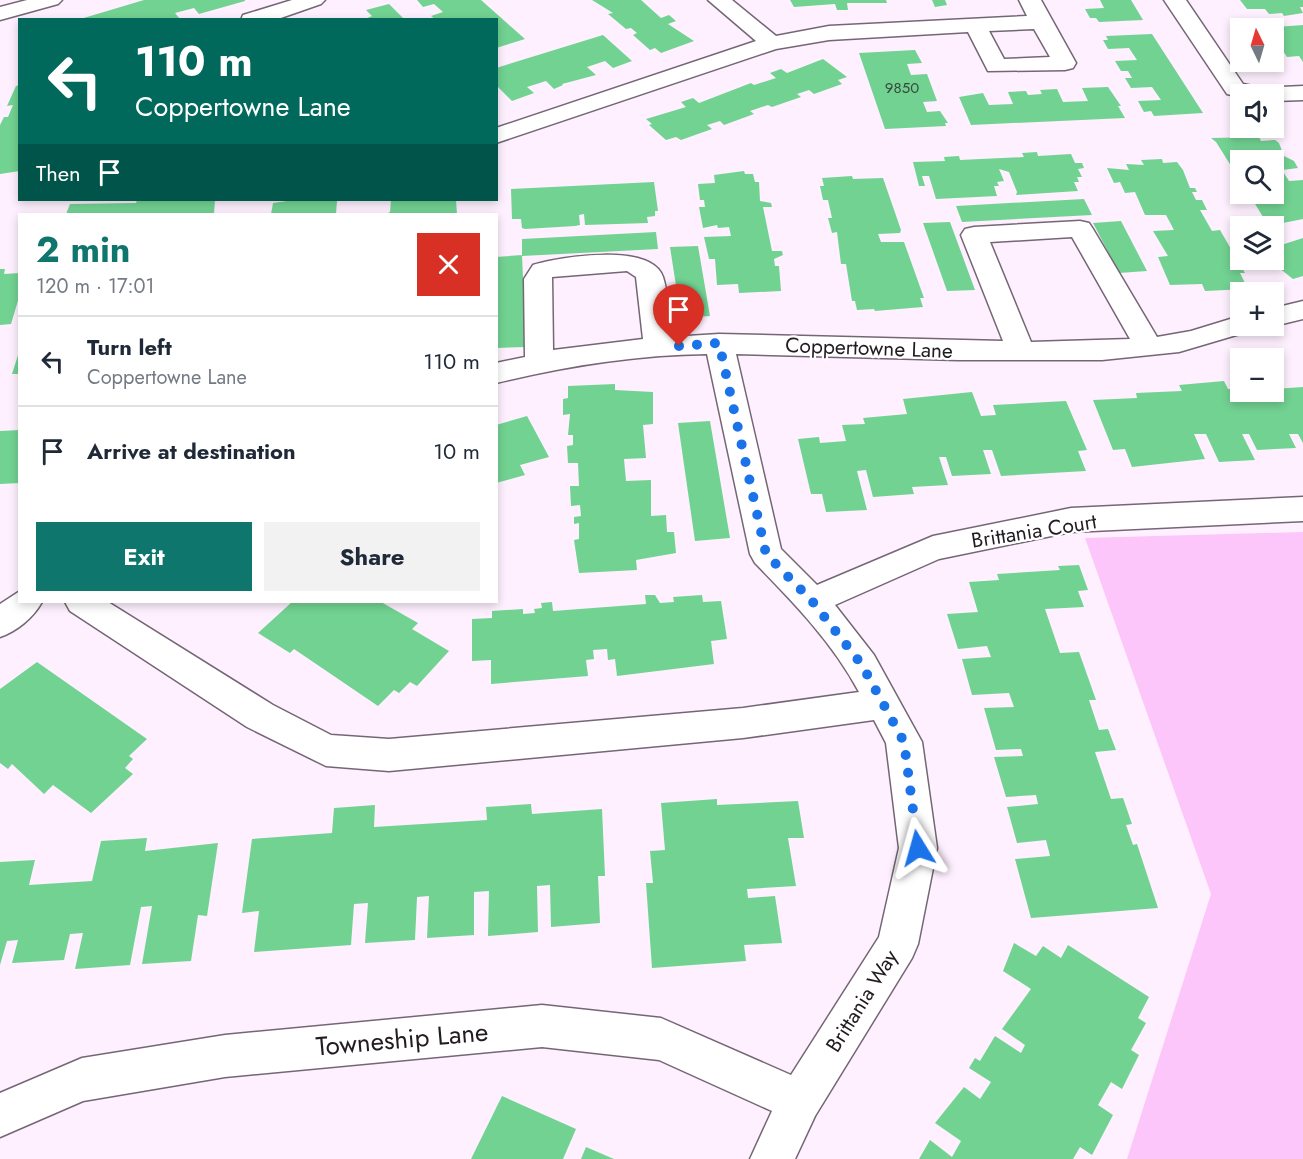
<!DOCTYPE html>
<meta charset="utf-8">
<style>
:root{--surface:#fff;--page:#f2f2f3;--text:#1f2937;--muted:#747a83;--line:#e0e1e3;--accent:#0f766e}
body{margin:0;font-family:Jost,sans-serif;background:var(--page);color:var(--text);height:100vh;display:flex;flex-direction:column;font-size:22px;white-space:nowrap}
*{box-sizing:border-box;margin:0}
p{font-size:20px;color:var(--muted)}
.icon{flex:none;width:33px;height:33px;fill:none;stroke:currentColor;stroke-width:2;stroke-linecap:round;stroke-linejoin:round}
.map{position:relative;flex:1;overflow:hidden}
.panel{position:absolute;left:18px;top:213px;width:480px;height:390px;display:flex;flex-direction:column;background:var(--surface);border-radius:0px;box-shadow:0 3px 9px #0003}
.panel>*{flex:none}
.guide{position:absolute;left:18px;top:18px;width:480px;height:183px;border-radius:0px;box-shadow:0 3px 9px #0003;background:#00695c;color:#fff;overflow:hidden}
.needle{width:39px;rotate:355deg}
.fabs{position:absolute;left:1230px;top:18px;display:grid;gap:12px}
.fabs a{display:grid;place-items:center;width:54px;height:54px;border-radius:0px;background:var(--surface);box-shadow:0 3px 9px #0003;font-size:30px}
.pin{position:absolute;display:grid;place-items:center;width:51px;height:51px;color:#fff;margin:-62px -26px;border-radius:50% 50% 50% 0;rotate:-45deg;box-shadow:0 0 6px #0007}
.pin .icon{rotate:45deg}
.me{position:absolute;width:66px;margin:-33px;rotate:352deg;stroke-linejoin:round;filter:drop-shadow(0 0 4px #0008)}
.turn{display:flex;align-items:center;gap:21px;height:126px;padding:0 18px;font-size:27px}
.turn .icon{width:78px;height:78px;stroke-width:2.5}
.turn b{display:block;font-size:42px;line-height:51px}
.then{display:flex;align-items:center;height:57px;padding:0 18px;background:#0003;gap:12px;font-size:22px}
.round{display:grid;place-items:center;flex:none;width:63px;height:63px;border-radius:0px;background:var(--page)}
.summary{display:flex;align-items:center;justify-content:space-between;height:102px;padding:0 18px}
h1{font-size:36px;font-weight:700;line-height:45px;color:var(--accent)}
.cta{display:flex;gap:12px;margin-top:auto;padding:12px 18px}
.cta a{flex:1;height:69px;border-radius:0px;background:var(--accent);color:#fff;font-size:24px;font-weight:700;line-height:69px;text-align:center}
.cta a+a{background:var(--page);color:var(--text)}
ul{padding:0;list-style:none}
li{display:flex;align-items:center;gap:18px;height:90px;padding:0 18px;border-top:2px solid var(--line)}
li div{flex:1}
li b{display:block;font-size:22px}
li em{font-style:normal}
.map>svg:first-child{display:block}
.green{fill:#fcc6fa}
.building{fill:#72d292}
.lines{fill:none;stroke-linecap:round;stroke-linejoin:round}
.minor-casing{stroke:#756675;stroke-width:3}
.minor{fill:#fff;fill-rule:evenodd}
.route{stroke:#1a73e8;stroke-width:10;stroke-dasharray:0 18}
.labels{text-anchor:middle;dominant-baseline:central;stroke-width:4.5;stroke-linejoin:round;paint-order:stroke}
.far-number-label{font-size:15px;fill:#36493d}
.street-label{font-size:21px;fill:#221b21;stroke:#fff}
.near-street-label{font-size:26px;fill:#221b21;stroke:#fff}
</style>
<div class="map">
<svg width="1303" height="1159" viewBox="0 0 1303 1159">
<rect width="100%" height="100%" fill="#fef0fe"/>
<path class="green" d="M1303,532V1159H1127L1211,894L1085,538Z"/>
<path class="building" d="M144,0H245V1L199,14L194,8L175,13L180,19L178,20H77Z
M417,0H481L525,39L496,48V20H436L431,16L443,12L434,4L423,7Z
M592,0H641L661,18L669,15L676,21L668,24L694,41L661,53L655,48L650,50L633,35L637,33L631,28L626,29L608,14L613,13Z
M790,0H886L887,3H847L848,10H837L835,4L794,7Z
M932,0H945L947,5L935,7Z
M1100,0H1131L1143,20L1099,22L1096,18H1090L1085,9L1104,8Z
M1240,0H1303V7H1300L1303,13L1284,16L1282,13L1269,14L1265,9H1247Z
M389,4L405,20H363L372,16L366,10Z
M1303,25V62L1299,56L1287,57L1274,37L1283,36L1276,27Z
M1152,34L1203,113L1154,116L1151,111L1144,112L1138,101L1161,100L1152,87L1131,88L1125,78H1132L1128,71H1121L1115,61L1137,60L1129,48L1108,49L1103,40H1108L1106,36Z
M603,35L632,61L613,68L605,61L587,67L596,75L562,84L563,85L554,89L546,81L527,87L534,93L512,101L496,85V68Z
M915,50L922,63L907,64L911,75L927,74L937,101L923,102L927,112L940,111L948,123H945L946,126L885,129L859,53Z
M823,59L847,77L838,80L842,84L814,94L809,90L797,94L801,97L772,107L768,105L750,111L754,114L724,125L720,121L707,125L712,129L681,140L676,137L666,140L649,125L652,124L646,119L686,107L681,102L693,98L699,103L751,83L754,85L776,78L770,73L781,69L787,73Z
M20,85V171L0,174V125L4,117H8L13,105L7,106L16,86Z
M1108,87L1121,106H1118L1125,118L971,125L959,97L983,93L989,105L1013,104L1008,92L1026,91L1028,95L1042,94L1040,90L1057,89L1063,102L1088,101L1082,88Z
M1259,137L1261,141L1275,140L1279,143L1284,156L1294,161L1298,168L1282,170L1289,181L1303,180V219L1283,223L1281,220L1265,221L1267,223H1263L1261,217H1263L1249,194H1274V160H1240V180L1216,142L1211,138Z
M1037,152L1038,156L1071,154L1075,163H1082L1084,168L1078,169L1082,177H1077L1079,182H1074L1078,191L1016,195L1017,192L1009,172L999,169L1004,181L997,182L999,186H994L997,196L936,199L929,176H922L925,186H919L913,162L945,161L944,157L959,156L960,160L1024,157L1022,153Z
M1162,159L1163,163L1177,162L1183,170L1190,188H1195L1197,192H1192L1196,200H1202L1207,210H1200L1212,231L1220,230L1245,273H1240L1248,289L1205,291L1202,284L1170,285L1158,257L1168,256L1153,231L1174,230L1166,215H1145L1135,192L1125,193L1120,182L1114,183L1107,168L1129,170L1126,164L1144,165L1141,160Z
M744,171L745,174H753L755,182H759L760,201L771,203L772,207H763L772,251H782L783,255L774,259L775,266H779L781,291L739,293L738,284L717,285L715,259H709L704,237L731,236L729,227L718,228L717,225L703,228L699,207H705L704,200H700L698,184L715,183L714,175Z
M852,176L853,179L883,178L901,230L900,233L878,234L881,242H904L924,298H920L923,307L875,311L874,309L857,310L855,301H852L846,264H841L837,232L832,233L828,218H832L828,200H823L820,186H824L822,178Z
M654,182L658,211H655V216L647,217L648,223L585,225L584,214L579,215L580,225L575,226L525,229L522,228L521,219H512L511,189Z
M1084,199L1092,215L962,222L956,206Z
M137,200H215L214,214H66L70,204L136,203Z
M294,200L337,201L336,214H271L273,203Z
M391,200H456L457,214H386L390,212Z
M1121,221L1147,271L1119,273L1093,223Z
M950,222L975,290L947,291L923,223Z
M656,232L658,249L522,256V239Z
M1303,238V276L1293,279L1279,268L1274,269L1266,262L1274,260V253L1280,251L1275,247Z
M698,246L710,316L681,318L670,247Z
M522,255L526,347L496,348V257Z
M0,269H5L4,274L20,273V294L11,324L0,325Z
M19,352L20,374H12Z
M1224,381L1228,389H1240V392H1274V389L1303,387V443L1298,434H1289L1296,448L1257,450L1249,434H1242L1255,460L1219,462L1206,434H1194L1205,459L1132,467L1125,449L1113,450L1093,400L1137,398L1136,393L1182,391L1179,385Z
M615,384V390L653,392V424L643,425L646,458L624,459L626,481L651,480V516L666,515L667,532H674L676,553L636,560L637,570L579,573L574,540L579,539V523L574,524V517L581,516L580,505L571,506L570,486H579L578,463H568L567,446L573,445V435H568L570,414L563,415V399L568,398V386Z
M972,392L981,416L996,415L993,405L1066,401L1087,450L1078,451L1086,471L1001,476L992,450H983L991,474L952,476L946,457H939L948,485L912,487L914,494L873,497L866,470L857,471L867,510L826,512L822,494H811L798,439L819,437L820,443L846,441L842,425L865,424L863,418L907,414L903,399Z
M527,416L549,457L520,465L525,475L496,483V425Z
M710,421L730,538L695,541L678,423Z
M20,430V483L0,484V431Z
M1079,565L1088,590L1078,591L1084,607L1045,609L1060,653L1079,652L1096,700H1089L1099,730L1108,729L1116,750L1095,752L1111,799L1123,798L1132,824L1126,825L1133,845L1137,844L1158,908L1031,918L1015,859L1050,856L1046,840L1017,843L1007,807L1038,804L1036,795L1006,797L994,757L1023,756L1021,749L996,750L984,708L1014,707L1009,693L972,695L962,659L991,657L987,646L958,649L947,614L978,612L969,582L999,580L997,574L1060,570L1058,566Z
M645,595H655L660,603L674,602L673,597L702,595L703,602L721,601L727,639L711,641L714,664L617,676L615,659L608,660L607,649L593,650L594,659L586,660L588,676L491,684V660L472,661V619L492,618V611L523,609V614L535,613L534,609L542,608L541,603L552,602L553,611L646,604Z
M292,602H381L418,623L412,629L449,651L417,686L410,682L399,693L394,690L378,706L294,649L290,653L258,633Z
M37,662L147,739L129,756L133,759L125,768L133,774L91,813L53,785L44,794L12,764L8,769L0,763V689Z
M717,799V805L798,801L804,838H788L796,886L747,889L748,898L775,896L782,943L744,945L746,961L652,968L646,883H653L650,851L665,850L661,803Z
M531,804L532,814L602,809L605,876H598L600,923L551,927L550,885L537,886L538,932L488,936L489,891L474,892V935L427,938L429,896L417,897L415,940L365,943L368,903L354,904L351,945L254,952L259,911L242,913L252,839L332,833L334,808L375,805L374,827L487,820L486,807Z
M147,838L145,851L218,843L207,916L198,915L191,961L142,964L152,906L141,907L130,965L75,969L83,933L70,934L64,960L12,963L18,940L7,941L0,965V862L35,860L29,885L92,881L101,841Z
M1014,943L1036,956L1043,946L1061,958L1068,945L1149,997L1138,1018L1146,1023L1131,1050L1139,1055L1122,1089L1111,1082L1098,1105L1113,1115L1092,1155L1080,1147L1073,1159H919L930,1140L952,1157L961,1141L935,1123L964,1087L980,1099L991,1082L969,1068L975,1058L980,1061L995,1036L1021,1053L1025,1045L1002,1029L1031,989L1003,971Z
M502,1096L576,1129L563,1159H471Z
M586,1147L614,1159H581Z"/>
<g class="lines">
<g class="minor-casing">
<path id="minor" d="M27,0H62L58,4L0,20V7Z
M292,0H325L321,4L275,20H241L243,15Z
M708,0H732L776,36L829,26L1027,16L1019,0H1041L1076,63L1073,68L1065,70L988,71L968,32L829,40L776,49L496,143V128L756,41ZM1034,29L1050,57L1004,59L989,31Z
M1164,0H1186L1243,84L1262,88L1303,86V100L1274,101V94H1240V97L1227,94Z
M1080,221L1089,223L1093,229L1157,337L1191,331L1240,316V326H1254L1250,331L1179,352L1102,360H959L736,354L781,549L817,585L933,536L1071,508L1303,497V521L1071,532L939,559L835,605L874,655L922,742L937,848L918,944L912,958L815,1116L795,1159H750L772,1111L659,1060L542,1047L225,1077L83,1101L0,1137V1093L82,1058L225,1035L542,1005L661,1018L791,1075L879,937L899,848L886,743L874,720L743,738L389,771L326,766L247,727L70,611L65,602H108L273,705L331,735L389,739L743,708L859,692C833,643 793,602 755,563L750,554L707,354C635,355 566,366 496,383V363L525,357L524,279L533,265C560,257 651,242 663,277C669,295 668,318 671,337L719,334L1003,341L961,235L965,229L974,227ZM1072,237L1130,339L1031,342L990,242ZM627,271L636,277L643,339L553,350L552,277Z
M1303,301V319L1274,326H1272L1274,308Z
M20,591V602H42C33,618 17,631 0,637V604Z"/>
</g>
<use href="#minor" class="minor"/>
</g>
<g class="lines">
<path class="route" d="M679,346L719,343L766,554L812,601L862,665L904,742L918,848"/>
</g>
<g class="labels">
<g class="far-number-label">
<text x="902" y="88">9850</text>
</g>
<g class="street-label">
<text transform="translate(869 348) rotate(2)">Coppertowne Lane</text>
<text transform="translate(1034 531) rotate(-9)">Brittania Court</text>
<text transform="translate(862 1001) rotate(-58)">Brittania Way</text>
</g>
<g class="near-street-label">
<text transform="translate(402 1039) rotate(-5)">Towneship Lane</text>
</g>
</g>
</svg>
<div class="fabs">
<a><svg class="needle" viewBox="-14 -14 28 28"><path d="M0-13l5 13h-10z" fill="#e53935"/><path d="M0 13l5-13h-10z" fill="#747a83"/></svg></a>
<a><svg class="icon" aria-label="sound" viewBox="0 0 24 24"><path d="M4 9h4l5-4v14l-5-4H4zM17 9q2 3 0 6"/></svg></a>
<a><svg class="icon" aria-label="search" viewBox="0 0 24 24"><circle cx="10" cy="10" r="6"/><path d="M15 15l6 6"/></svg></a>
<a><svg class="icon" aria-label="layers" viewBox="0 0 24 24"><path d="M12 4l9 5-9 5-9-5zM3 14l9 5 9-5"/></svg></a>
<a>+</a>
<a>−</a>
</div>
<div class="pin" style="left:679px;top:346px;background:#d93025"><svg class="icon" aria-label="arrive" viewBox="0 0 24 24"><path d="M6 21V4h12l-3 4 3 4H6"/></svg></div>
<svg class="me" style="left:918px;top:848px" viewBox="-20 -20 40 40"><path d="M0-17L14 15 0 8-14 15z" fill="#1a73e8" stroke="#fff" stroke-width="4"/></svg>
<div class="guide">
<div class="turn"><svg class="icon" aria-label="left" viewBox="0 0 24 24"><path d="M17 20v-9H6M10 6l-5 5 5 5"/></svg><div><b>110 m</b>Coppertowne Lane</div></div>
<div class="then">Then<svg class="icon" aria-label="arrive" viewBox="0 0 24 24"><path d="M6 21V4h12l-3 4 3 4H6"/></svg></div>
</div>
<section class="panel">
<div class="summary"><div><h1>2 min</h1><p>120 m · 17:01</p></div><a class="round" style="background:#d93025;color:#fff"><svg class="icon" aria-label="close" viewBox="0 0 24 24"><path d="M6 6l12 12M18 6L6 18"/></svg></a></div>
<ul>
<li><svg class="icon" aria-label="left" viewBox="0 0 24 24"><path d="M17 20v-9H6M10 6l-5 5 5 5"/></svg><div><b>Turn left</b><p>Coppertowne Lane</p></div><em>110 m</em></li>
<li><svg class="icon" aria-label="arrive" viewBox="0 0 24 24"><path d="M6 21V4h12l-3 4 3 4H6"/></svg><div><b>Arrive at destination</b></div><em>10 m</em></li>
</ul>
<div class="cta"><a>Exit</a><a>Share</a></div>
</section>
</div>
